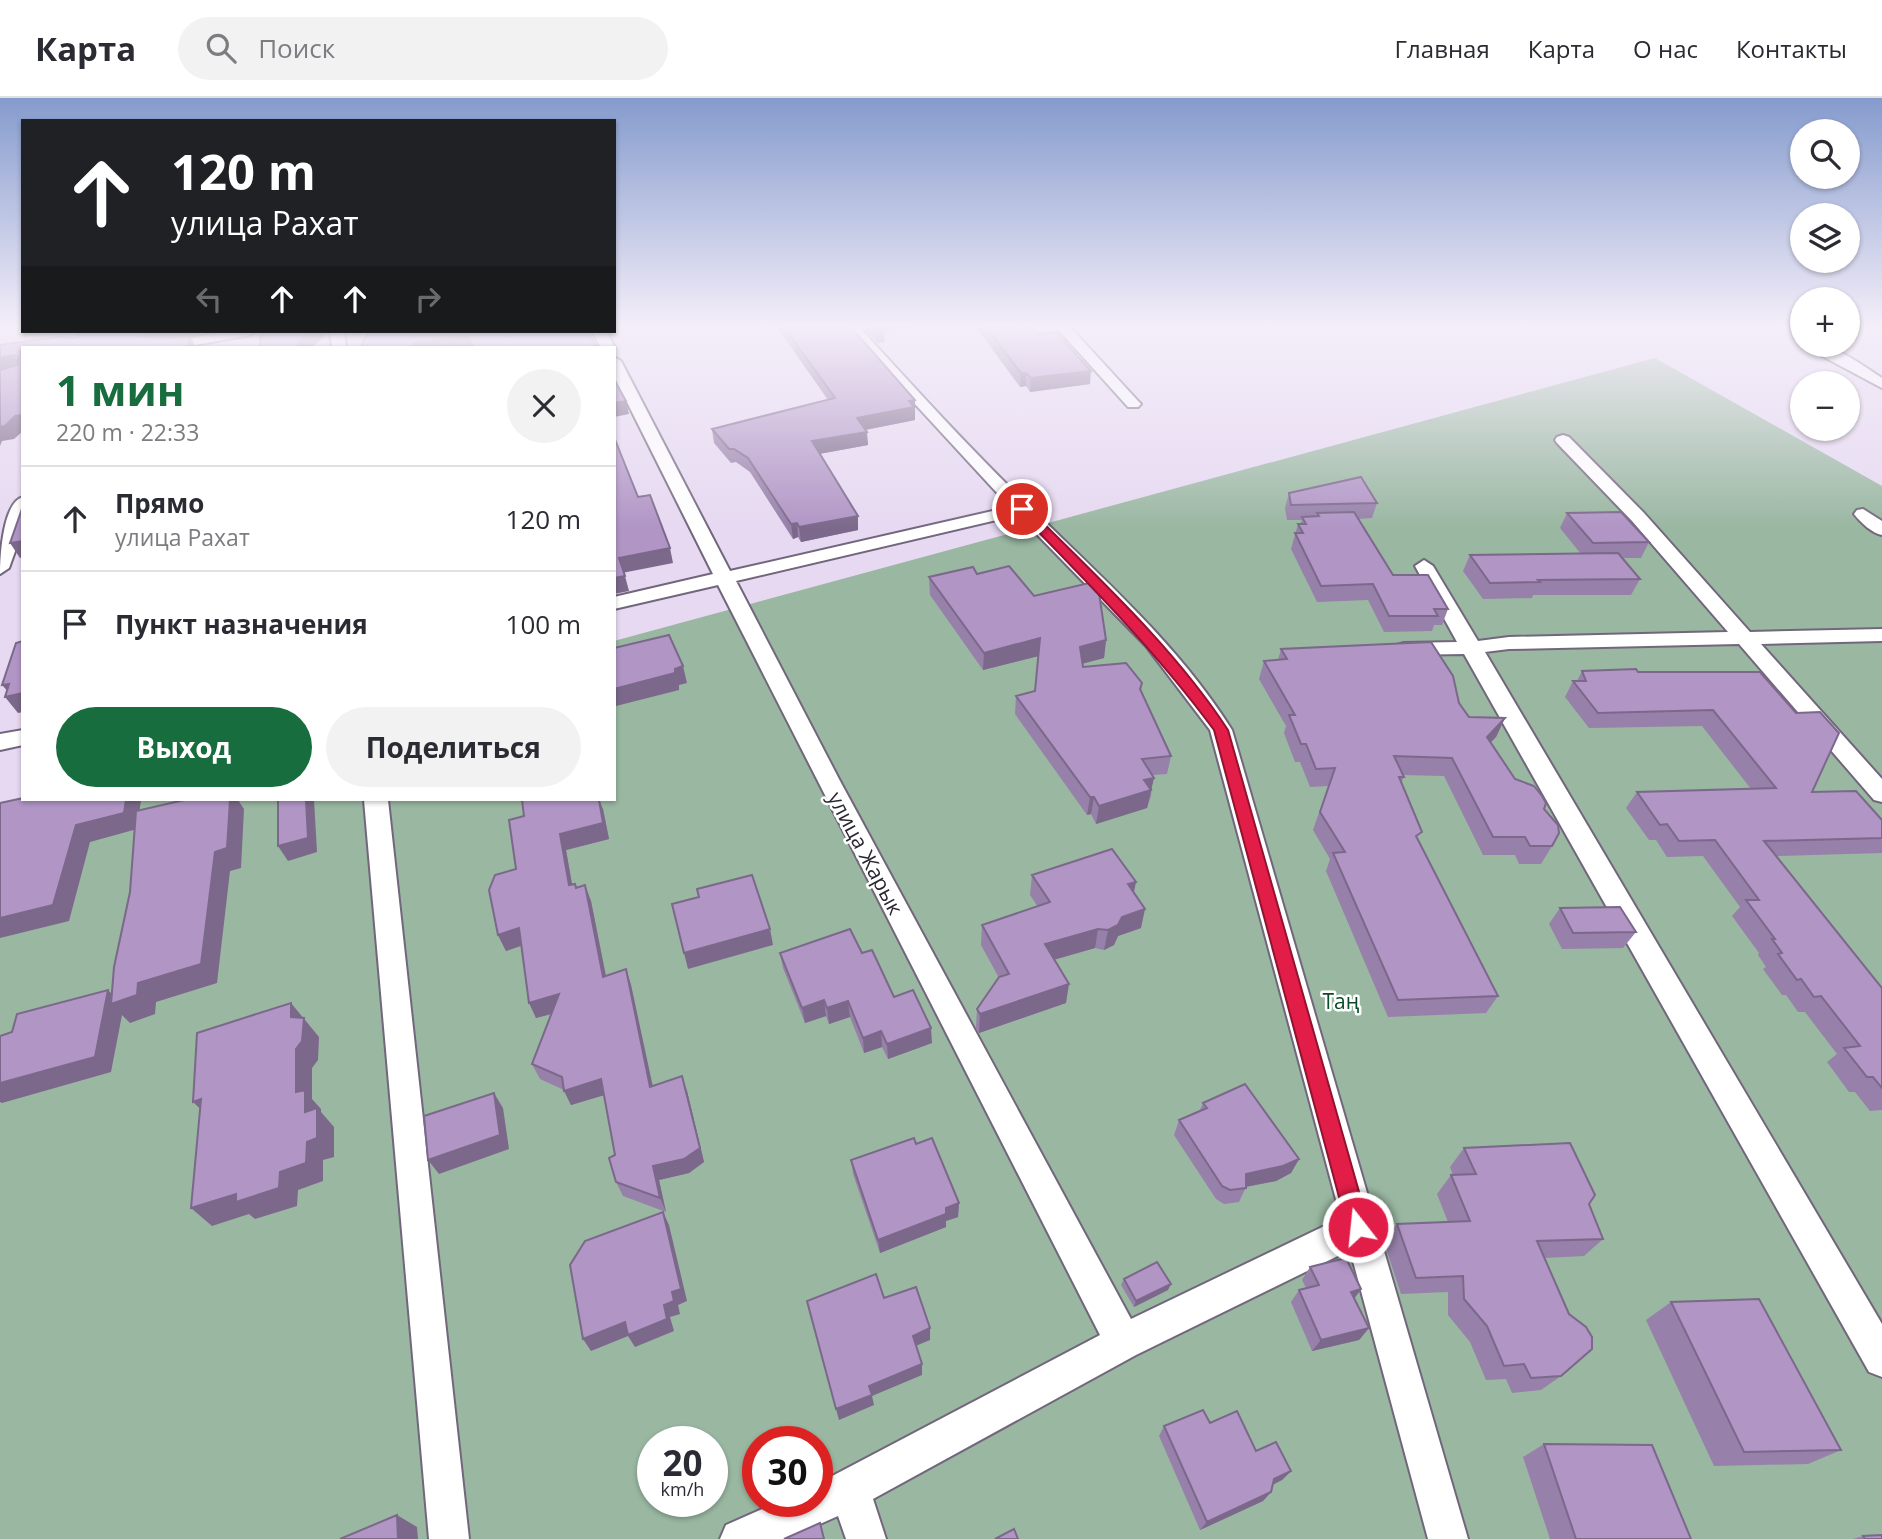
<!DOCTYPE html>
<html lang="ru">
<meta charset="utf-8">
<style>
:root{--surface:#fff;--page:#f2f2f3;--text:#2b2b33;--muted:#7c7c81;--line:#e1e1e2;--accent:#186d3e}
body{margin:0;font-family:"Open Sans",sans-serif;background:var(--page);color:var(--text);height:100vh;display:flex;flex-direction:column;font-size:26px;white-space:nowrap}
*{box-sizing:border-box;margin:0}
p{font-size:23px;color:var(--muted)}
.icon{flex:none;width:38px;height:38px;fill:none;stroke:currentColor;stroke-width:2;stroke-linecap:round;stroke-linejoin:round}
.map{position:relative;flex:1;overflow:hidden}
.drawer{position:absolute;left:21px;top:248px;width:595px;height:455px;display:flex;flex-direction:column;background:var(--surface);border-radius:0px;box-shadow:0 2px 5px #0004}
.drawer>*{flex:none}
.guide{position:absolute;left:21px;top:21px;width:595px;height:214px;border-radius:0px;box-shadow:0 2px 5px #0004;background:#202124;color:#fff;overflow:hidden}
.controls{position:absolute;left:1790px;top:21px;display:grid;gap:14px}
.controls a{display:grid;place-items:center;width:70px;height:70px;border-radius:50%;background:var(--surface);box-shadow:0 2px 5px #0004;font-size:35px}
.speed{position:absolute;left:637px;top:1328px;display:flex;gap:14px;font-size:35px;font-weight:700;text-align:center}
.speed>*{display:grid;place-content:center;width:91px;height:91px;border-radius:50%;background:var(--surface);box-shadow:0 2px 5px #0004;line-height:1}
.speed small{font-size:18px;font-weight:400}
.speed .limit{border:10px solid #d22;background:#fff;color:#111}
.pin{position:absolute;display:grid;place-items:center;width:60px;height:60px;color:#fff;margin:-30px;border:4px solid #fff;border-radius:50%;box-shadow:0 2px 7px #0007}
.me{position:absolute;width:77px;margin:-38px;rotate:344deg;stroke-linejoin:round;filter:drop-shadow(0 0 5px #0008)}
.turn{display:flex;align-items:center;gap:24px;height:147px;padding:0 35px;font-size:32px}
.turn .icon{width:91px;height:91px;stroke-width:2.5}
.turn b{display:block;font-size:49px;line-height:60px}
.lanes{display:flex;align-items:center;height:66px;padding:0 35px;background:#0003;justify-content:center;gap:35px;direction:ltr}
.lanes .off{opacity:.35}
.round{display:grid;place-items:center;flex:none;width:74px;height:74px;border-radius:37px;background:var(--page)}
.headline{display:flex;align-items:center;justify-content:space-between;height:119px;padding:0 35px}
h1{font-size:42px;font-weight:700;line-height:52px;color:var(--accent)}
.action{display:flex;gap:14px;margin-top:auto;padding:14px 35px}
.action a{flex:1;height:80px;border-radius:42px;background:var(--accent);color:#fff;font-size:28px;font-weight:700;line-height:80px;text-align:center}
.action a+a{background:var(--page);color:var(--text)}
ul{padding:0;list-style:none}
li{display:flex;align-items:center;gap:21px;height:105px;padding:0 35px;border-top:2px solid var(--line)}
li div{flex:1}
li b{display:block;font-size:26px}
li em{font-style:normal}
header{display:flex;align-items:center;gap:42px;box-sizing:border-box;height:98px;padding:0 35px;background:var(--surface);border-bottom:2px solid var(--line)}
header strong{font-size:33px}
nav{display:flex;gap:38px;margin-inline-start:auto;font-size:24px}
.search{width:490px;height:63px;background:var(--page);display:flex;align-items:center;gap:18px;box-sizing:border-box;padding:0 24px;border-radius:38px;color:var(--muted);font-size:26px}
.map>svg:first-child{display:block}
.green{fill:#99b7a1;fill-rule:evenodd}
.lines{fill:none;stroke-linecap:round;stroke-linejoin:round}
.street-casing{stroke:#72667c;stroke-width:4}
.street{fill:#fff;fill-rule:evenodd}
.wall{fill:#9780a9}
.shaded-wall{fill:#7b688a}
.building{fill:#b095c5;stroke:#7b688a;stroke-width:2}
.route{fill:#e11d48;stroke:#92132f;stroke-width:2}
.labels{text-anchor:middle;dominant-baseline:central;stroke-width:5;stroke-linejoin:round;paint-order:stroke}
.street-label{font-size:21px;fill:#2b262f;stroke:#fff}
.park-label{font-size:21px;fill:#0c4a29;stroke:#fff}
</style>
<header>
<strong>Карта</strong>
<div class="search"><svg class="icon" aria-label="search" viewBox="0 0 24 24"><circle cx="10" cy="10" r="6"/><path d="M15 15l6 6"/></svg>Поиск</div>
<nav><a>Главная</a><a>Карта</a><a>О нас</a><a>Контакты</a></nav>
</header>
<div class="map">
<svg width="1882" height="1441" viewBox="0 0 1882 1441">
<rect width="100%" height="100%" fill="#e6d9f1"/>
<path class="green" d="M1655,260L1882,388V1441H0V709L28,702H614V543ZM653,1344H712V1404H653ZM758,1344H817V1404H758Z"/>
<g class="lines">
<g class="street-casing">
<path id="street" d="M844,229H859C914,289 969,350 1028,407C1100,478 1178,546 1232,632L1468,1441H1428L1350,1152L1136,1257L873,1401L886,1441H846L838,1418L786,1441H720L726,1427L778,1404H817V1386L1100,1237L718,487L614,511V499L713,476L614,278V259L621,263L730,473L1010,409ZM1018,417L1146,548L1210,632L1341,1120L1131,1221L840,683L736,483Z
M1056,229H1070L1138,303L1141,306L1138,309H1128Z
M229,233H257L250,237L179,250H151L158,246Z
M330,233H344L346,250H332Z
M592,233H606L615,250L614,251L601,250Z
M1812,247C1835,246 1862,267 1882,280V290L1822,258Z
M1563,337L1569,339L1644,415L1750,534L1882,531V543L1761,546L1882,681V704L1874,702L1739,546L1509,551L1485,554L1882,1226V1279L1869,1274L1464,556L1404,557L1397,555L1394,551L1397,547L1404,545L1457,544L1415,468L1424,462L1433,468L1478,543L1509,539L1728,534L1632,423L1557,345L1555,342L1557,339Z
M23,399V431L9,470L0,476C0,458 3,404 23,399Z
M1863,411L1882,423V437C1872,435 1861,425 1854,416L1857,412Z
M23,632V647L0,652V636Z
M364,702H388L469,1441H429Z"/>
</g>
<use href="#street" class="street"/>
</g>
<path class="wall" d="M777,229H851L915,302V322L866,332L868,347L819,356L858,418V432L801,444L798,439L793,441L750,374L736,364L731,365L714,345L712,331L828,302Z
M863,229H917L884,233L885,244L877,245Z
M976,229H1032L1090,286L1030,294L1026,288L1020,289Z
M1289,395L1377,405L1372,420L1358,421L1393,477L1448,511L1442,527H1434L1432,533L1384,534L1368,502L1317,504L1291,451L1298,426H1300L1302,422H1287L1285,410Z
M1567,415L1649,444L1641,460H1622L1640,481L1631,497H1533L1532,500L1483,501L1463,473L1470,457L1581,456L1560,430Z
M977,476L1034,498L1106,542L1104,560L1083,565V569L1142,585L1141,594L1171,658L1167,676L1153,677L1151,698L1147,710L1096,726L1091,716L1087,717L1015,616L1016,598L1035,593L1038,558L983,572L930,497L929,479Z
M1281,551L1459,605L1469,619L1505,620L1496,639L1491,644L1515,681L1544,711L1552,748L1541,766H1519L1515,757H1483L1444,678L1403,677L1404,679L1401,685L1418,742L1498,898L1486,915L1388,919L1326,773L1330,761L1313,732L1328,688L1310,689L1300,664H1295L1284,635L1286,628L1259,581L1264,563L1278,562Z
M1582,573L1760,574L1812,694L1882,722V755L1776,758L1882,890V1012L1870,1013L1855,994H1849L1827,964L1837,956L1805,914H1798L1786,897H1782L1763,871L1766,869L1758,857L1759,855L1732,818L1740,809L1703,758L1667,759L1656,742H1649L1626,710L1637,694L1751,691L1702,628L1589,630L1565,599L1573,583H1577Z
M603,711L609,741L566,752L572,787L591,803L606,878L626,871L631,887L652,988L687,993L704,1064L689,1075L659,1082L666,1114L623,1098L616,1084L615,1057L604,997L571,1007L564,992L540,981L532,966L551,916L536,920L521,848L506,853L498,837L516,771L524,718Z
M1032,777L1134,795L1141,830L1118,838L1114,847L1104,852L1095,850L1054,862L1066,905L979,935L976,930L977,911L999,880L981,847L982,827L1038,809L1030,797Z
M1560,810L1636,834L1623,850L1562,851L1549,826Z
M780,855H862L894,899L932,945L888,961L882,949L864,955L850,919L829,926L826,918L805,925L783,870Z
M1203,1005L1299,1061L1291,1075L1276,1083L1246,1089L1239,1104L1224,1106L1216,1101L1174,1037L1179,1022L1200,1012Z
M916,1046L959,1105L958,1119L946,1123V1129L880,1155L853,1076L851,1062Z
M1464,1050L1589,1106L1603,1141L1584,1158L1544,1160L1561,1278L1541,1292L1512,1295L1506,1281L1486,1282L1470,1244L1448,1217V1194L1401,1196L1384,1144L1397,1126L1448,1124L1437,1096L1451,1077H1453L1450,1069Z
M1310,1169L1361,1191L1354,1200L1369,1230L1359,1242L1312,1253L1291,1204L1299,1192L1306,1190L1302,1182Z
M1124,1181L1168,1192L1134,1209L1121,1187Z
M1671,1204L1841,1352L1808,1366L1714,1368L1646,1222Z
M1210,1325L1291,1373L1282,1382L1273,1387L1271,1394L1263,1403L1200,1432L1159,1338L1164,1328Z
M1544,1346L1691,1441H1550L1523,1359Z
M1863,1438L1882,1441H1853Z"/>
<path class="shaded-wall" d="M876,229H917L884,233L885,244L877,245Z
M148,233H199V236L190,238L196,250H187L157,244L142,239L143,235Z
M311,233H328V235L311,250H299L298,244Z
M468,238L472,250H413V245Z
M14,257L22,269L0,275V260Z
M1091,273L1090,286L1030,294L1031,280Z
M1021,275H1026V288L1020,289Z
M915,302V322L858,333L857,320Z
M626,303L629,316L614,319V305Z
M23,317V333L14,341L2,343L0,348V329L15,318Z
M867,334L868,347L813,357L812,343Z
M858,418V432L801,444L799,429Z
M797,425L798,439L793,441L791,426Z
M23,443V459L20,460L10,445Z
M670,450L673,465L622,475L619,460Z
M625,478L629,493L614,496V480Z
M1040,540L1039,558L983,572L984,555Z
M1106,542L1104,560L1078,567L1080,549Z
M683,568L687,585L679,587V592L616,608L614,603V591Z
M9,586L23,595V614L18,615L5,599L11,597L2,587Z
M1505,620L1496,639L1478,657L1487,639Z
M1154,680L1147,710L1096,726L1099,708L1144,682Z
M1090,699H1094L1091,716L1087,717Z
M126,702H141L137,731L90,744L69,823L0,840V820L76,727Z
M230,702H238L244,711L241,770L230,773L217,885L156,904L155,916L130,925L122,917L111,974L2,1005L0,1004V978L108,892L119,903L138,885L215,754Z
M306,702H314L317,754L288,763L278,748Z
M599,702L603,711L609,741L566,752L575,803L569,787L560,736Z
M1136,784L1132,804L1128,786Z
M585,787L591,803L609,894L603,879Z
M1145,811L1141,830L1118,838L1114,847L1104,852L1108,832L1122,819Z
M519,830L526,846L506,853L498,837Z
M770,831L773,847L688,871L684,855Z
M1098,831L1095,850L1042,865L1045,846Z
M626,871L631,887L656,1003L650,989Z
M1069,886L1066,905L979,935L980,916Z
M559,896L566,912L536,920L529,905Z
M824,902L826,918L805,925L802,910Z
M848,903L850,919L829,926L827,910Z
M291,905L319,939L318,962L312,970V1001L321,1011V1014L334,1029V1059L323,1062V1083L298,1092L297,1108L255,1121L249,1116L212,1128L191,1110L280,1074L305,1014L296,994L291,919Z
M931,930L932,945L888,961L887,946Z
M881,933L882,949L864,955L863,940Z
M682,978L687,993L704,1064L689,1075L659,1082L666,1114L660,1100L653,1068Z
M601,981L608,996L571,1007L564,993Z
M494,995L503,1010L509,1051L439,1076L428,1062Z
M201,1001L212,1022L193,1004Z
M1299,1061L1291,1075L1276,1083L1239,1090L1246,1076Z
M959,1105L958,1119L946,1123V1129L880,1155L878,1142Z
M663,1114L669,1127L687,1203L678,1207L680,1216L670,1219L674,1233L635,1249L628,1238L591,1253L583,1241L664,1207Z
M1171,1186L1168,1192L1134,1209L1136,1203Z
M1361,1191L1352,1204L1351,1194Z
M930,1230V1242L913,1249V1238Z
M1369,1230L1359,1242L1312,1253L1321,1242Z
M922,1266V1277L872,1298L874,1307L839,1322L836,1311L869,1288Z
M1291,1373L1282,1382L1265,1390L1274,1381Z
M1271,1394L1263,1403L1200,1432L1207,1424Z
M397,1417L417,1429L418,1441H398Z"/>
<path class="building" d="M784,229H851L915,302L909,303L914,309L857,320L867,334L812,343L858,418L799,429L797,425L791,426L748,360L734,351H729L712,331L835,300Z
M873,229H882L884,231L877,233Z
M986,229H1032L1039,236L1056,234L1091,273L1031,280L1026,275H1021Z
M98,233H148L143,235L142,239L173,240L190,237L187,250H23V317L15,318L5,328L0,329V272L18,267V259L14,257L0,260V247L58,239L75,240L78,236Z
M261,233H311L298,244L299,250H260Z
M370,233H587L597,250H474L468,238L413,245V250H362V245Z
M614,282L626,303L614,305Z
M614,339L638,399L650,397L670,450L619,460L625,478L614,480Z
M1361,379L1377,405L1291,407L1289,395Z
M23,408V443L10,445Z
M1354,414L1393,477H1428L1448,511H1434L1438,518H1389L1373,486L1321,488L1295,435H1303L1298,426H1306L1302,419L1319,418L1317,415Z
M1621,414L1649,444L1593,445L1567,415Z
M1618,455L1640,481L1538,482L1540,484L1490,485L1470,457Z
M1009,468L1034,498L1089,485L1099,495L1106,542L1080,549L1083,569L1126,565L1142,585L1140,591L1171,658L1142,661L1154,680L1144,682L1151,692L1099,708L1094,699H1090L1016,598L1035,593L1040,540L984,555L929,479L973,469L977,476Z
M669,537L683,568L675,571V575L614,591V550Z
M23,543V595L5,599L9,586L2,587L16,545Z
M1431,544L1453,578L1459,605L1469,619L1505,620L1487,639L1515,681L1534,688L1542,698L1546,705L1544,711L1558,727L1559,735L1552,748H1530L1525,739H1493L1452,660L1394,658L1404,679H1399L1422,734L1416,738L1498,898L1398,902L1333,755L1345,754L1320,714L1335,670L1316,671L1306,646H1301L1289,617H1295L1264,563L1287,561L1281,551Z
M1636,571L1638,574H1760L1796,615L1820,614L1839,635L1812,694L1856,693L1882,722V740L1764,743L1882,890V990L1873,979H1867L1844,950L1860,948L1821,898L1814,899L1801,881L1797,882L1778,856L1782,855L1772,841H1775L1746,802H1759L1715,742L1679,743L1667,726L1660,727L1637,694L1776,690L1713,612L1598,615L1573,583H1586L1582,573Z
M23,700V702H126L124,715L76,727L53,807L0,820V705Z
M184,702H230L227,750L215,754L201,866L138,885L137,897L111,906L114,869L130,794L136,713Z
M278,702H306L308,740L278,748Z
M522,702H599L603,725L560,736L569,787L575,786L576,790L585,787L603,879L626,871L650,989L682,978L700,1050L684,1061L653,1068L660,1100L616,1084L609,1060L615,1057L601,981L564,993L562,979L532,966L559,896L529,905L519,830L498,837L489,792L495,777L516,771L509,722L524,718Z
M1112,751L1136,784L1128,786L1145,811L1122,819L1118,827L1108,832L1098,831L1045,846L1069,886L980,916L977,911L999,879L1009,876L982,827L1050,804L1032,777Z
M752,777L770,831L684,855L672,806L699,799L697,791Z
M1620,809L1636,834L1573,835L1560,810Z
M850,831L862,855L872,852L894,899L913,892L931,930L887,946L881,933L863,940L848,903L827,910L824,902L802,910L780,855Z
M108,892L95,959L0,985V938L12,934L17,916Z
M291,905V919L304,920L302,943L296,951V994L305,992V1014L317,1010V1040L307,1044L306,1065L280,1074L279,1090L236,1104V1096L191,1110L201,1001L193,1004L197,935Z
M1245,986L1299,1061L1283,1068L1246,1076V1090L1230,1092L1222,1088L1179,1022L1207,1010L1203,1005Z
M494,995L500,1037L428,1062L424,1018Z
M914,1040L916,1046L932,1040L959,1105L946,1110V1116L878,1142L851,1062Z
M1570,1045L1595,1097L1589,1106L1603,1141L1537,1143L1569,1216L1586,1229L1592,1239V1251L1561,1278L1531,1280L1524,1266L1504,1268L1487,1228L1464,1201L1463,1178L1416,1180L1397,1126L1470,1123L1451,1077L1476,1076L1464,1050Z
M663,1114L681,1191L672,1194L674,1203L664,1207L667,1221L628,1237L625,1224L583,1241L570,1167L585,1143Z
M1346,1160L1361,1191L1351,1194L1369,1230L1321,1242L1299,1192L1319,1187L1310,1169Z
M1157,1164L1171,1186L1136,1203L1124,1181Z
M876,1176L884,1200L916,1189L930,1230L913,1238L922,1266L869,1288L872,1297L836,1311L807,1203Z
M1759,1201L1841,1352L1744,1354L1671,1204Z
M1203,1312L1210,1325L1237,1313L1256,1353L1276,1344L1291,1373L1274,1381L1271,1394L1207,1424L1164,1328Z
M1544,1346L1652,1347L1691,1441H1576Z
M397,1417L398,1441H340Z
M820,1425L824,1441H784Z
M1014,1431L1018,1441H995Z
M1882,1437V1441H1865L1863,1438Z"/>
<linearGradient id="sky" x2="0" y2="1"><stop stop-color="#859bcd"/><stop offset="0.53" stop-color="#f4eef9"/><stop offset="1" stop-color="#f4eef9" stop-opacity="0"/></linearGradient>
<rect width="1882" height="431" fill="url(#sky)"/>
<path class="route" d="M1018,408H1026C1097,479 1173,548 1228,632L1369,1129L1366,1137L1358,1140L1351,1137L1347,1129L1214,632C1155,552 1087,484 1018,413Z"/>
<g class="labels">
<g class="street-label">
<text transform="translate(866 755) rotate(62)">улица Жарык</text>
</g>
<g class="park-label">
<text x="1341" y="903">Таң</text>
</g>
</g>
</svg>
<div class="controls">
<a><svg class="icon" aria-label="search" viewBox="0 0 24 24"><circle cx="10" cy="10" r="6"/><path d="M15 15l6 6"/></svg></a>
<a><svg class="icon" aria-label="layers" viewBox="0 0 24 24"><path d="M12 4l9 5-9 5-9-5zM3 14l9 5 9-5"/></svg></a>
<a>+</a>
<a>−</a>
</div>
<div class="speed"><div>20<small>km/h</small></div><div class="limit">30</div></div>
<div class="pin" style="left:1022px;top:411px;background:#d93025"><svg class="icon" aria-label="arrive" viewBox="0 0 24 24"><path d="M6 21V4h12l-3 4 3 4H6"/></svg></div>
<svg class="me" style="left:1358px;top:1129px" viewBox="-20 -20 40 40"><circle r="17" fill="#e11d48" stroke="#fff" stroke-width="3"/><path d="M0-11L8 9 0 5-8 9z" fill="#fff"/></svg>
<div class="guide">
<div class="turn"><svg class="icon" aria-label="ahead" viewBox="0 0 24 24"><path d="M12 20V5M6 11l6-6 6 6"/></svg><div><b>120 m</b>улица Рахат</div></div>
<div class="lanes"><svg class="icon off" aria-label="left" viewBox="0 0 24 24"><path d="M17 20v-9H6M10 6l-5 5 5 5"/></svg><svg class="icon" aria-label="ahead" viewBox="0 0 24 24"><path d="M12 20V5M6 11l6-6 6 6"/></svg><svg class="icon" aria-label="ahead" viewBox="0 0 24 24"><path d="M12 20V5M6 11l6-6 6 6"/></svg><svg class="icon off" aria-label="right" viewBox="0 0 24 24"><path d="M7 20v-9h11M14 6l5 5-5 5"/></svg></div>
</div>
<section class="drawer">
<div class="headline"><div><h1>1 мин</h1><p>220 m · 22:33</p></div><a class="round"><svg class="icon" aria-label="close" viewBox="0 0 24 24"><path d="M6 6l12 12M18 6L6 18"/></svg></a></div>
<ul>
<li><svg class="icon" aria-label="ahead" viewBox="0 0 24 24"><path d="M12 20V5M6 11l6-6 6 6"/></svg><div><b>Прямо</b><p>улица Рахат</p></div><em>120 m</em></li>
<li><svg class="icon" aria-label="arrive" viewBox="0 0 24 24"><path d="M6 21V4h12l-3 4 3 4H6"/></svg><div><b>Пункт назначения</b></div><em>100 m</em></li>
</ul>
<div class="action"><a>Выход</a><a>Поделиться</a></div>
</section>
</div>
